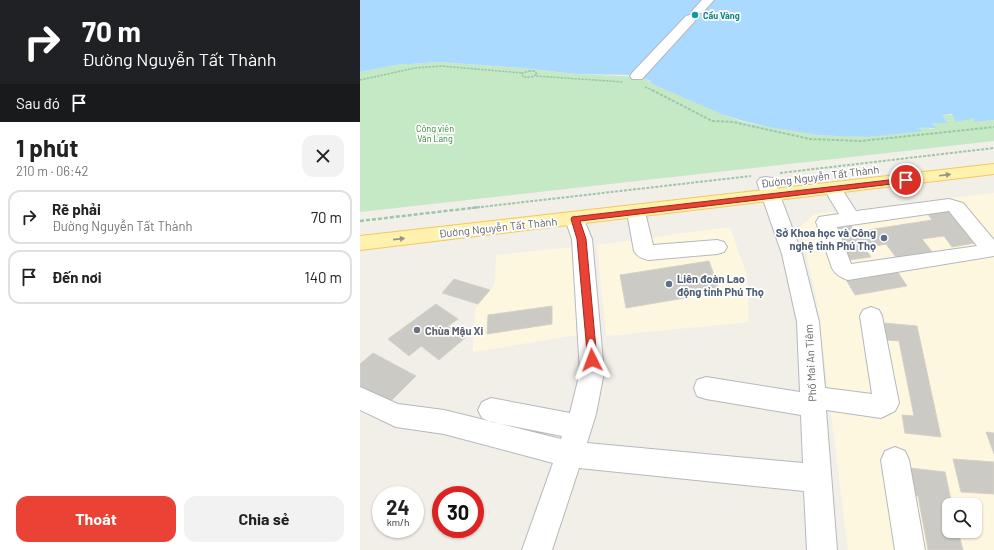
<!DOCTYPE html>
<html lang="vi">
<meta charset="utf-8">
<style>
:root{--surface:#fff;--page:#f2f2f2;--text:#222;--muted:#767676;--line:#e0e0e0;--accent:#ea4335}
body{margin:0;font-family:Barlow,sans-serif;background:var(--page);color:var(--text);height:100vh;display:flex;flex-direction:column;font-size:15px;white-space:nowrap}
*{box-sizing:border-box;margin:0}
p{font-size:13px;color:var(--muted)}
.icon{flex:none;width:22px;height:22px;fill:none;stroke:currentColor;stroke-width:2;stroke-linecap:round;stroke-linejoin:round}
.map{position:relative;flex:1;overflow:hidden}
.panel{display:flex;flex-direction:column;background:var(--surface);width:360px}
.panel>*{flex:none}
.top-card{background:#202124;color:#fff;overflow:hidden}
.fabs{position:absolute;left:582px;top:498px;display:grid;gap:8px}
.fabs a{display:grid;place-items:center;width:40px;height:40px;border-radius:8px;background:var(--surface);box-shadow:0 1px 3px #0004;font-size:20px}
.speed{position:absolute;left:12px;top:486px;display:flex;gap:8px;font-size:20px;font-weight:700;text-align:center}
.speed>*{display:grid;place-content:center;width:52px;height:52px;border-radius:50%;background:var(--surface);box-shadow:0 1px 3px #0004;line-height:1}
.speed small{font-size:10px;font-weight:400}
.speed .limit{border:6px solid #d22;background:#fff;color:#111}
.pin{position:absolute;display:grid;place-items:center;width:34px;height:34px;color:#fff;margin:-17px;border:2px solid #fff;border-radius:50%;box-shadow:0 1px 4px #0007}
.me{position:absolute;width:44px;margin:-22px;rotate:357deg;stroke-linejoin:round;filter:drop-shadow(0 0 3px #0008)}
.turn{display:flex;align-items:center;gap:14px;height:84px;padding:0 16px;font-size:18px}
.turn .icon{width:52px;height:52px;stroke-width:2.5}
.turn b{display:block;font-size:28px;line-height:34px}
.then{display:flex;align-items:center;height:38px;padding:0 16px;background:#0003;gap:8px;font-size:15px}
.round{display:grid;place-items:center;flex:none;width:42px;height:42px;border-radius:12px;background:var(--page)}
.headline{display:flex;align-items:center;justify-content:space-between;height:68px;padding:0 16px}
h1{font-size:24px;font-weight:700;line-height:30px}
.cta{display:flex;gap:8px;margin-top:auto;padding:8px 16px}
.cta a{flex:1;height:46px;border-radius:12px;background:var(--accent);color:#fff;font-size:16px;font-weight:700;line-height:46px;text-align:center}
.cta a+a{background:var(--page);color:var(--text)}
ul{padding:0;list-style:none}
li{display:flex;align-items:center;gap:12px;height:54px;margin:0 8px 6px;padding:0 8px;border:2px solid var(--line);border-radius:12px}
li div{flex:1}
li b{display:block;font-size:15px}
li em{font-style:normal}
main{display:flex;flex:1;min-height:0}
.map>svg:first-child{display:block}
.commercial{fill:#fef7e0;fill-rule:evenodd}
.green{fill:#c5e8c5}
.water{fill:#aadaff}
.building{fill:#cccac5;stroke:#d6d1c6}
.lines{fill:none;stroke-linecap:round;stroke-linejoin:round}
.minor-casing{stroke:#b5b8bc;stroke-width:2}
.major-casing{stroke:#f2c960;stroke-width:2}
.path-far2{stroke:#9cc7a9;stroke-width:1.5;stroke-dasharray:2.5 1;stroke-linecap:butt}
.path-far1{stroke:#9cc7a9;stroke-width:2;stroke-dasharray:3 1.5;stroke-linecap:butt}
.path{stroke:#9cc7a9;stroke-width:2.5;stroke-dasharray:4 2;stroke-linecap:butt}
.minor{fill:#fff;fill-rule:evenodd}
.major{fill:#fff2af;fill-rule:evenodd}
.oneway{fill:#979581}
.route{fill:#ea4335;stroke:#982c22}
.culture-dot{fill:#0f9aa8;stroke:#fff;stroke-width:1.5}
.service-dot{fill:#5c6f8a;stroke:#fff;stroke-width:1.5}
.worship-dot{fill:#6b7280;stroke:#fff;stroke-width:1.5}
.labels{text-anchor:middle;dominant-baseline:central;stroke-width:3.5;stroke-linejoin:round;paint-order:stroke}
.far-culture-label{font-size:9px;font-weight:bold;fill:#0d838f;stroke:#fff;text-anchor:start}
.far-park-label{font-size:9px;fill:#348238;stroke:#fff}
.street-label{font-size:11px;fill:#5f6368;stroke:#fff}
.service-label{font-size:11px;font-weight:bold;fill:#4e5e75;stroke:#fff;text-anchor:end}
.worship-label{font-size:11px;font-weight:bold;fill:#5b616d;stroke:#fff;text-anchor:start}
</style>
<main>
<section class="panel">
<div class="top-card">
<div class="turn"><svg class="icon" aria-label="right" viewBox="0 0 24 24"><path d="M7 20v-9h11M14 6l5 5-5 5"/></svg><div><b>70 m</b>Đường Nguyễn Tất Thành</div></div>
<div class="then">Sau đó<svg class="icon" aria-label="arrive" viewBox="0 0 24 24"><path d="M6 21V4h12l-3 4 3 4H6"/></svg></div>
</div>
<div class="headline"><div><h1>1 phút</h1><p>210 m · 06:42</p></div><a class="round"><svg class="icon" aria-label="close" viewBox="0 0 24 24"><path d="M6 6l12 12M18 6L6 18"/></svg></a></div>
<ul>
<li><svg class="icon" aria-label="right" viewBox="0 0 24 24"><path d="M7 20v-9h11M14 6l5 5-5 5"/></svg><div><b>Rẽ phải</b><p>Đường Nguyễn Tất Thành</p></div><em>70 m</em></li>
<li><svg class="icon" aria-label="arrive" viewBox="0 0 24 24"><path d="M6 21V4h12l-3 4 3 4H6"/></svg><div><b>Đến nơi</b></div><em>140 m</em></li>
</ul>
<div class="cta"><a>Thoát</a><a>Chia sẻ</a></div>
</section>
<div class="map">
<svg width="634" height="550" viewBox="0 0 634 550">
<rect width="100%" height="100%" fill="#f1efe8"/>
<path class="commercial" d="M634,193V550H488L457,301L440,227L455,214ZM589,505H615V531H589Z
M370,227L387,276L389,322L246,336L237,245Z
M212,247L217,335L113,352L115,309L135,284L136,255Z"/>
<path class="green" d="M79,62L162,68L217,74L281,77L361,114L383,122L458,135L509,137L562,130L557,128L565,126L570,129L576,128L571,123L588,122L581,115C596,113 600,120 614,118V122L634,120V141L0,212V72L35,65Z"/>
<path class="water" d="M0,0H634V120L614,122V118L596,122L592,114L582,115L588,123H571L577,128C569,129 565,126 558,128L563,131L509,137L478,136L458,135L409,127L383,121L361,114L293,84L289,80L271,75L217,74L162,68L79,62L35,65L0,72Z"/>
<path class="building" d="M588,211L615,243L592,247L584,236L562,239L574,254L538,260L526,244L505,248L511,257L489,260L468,227L490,224L495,232L572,220L568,214Z
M349,261L360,292L266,308L260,275Z
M535,268L547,286L495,295L484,276Z
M94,279L130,290L118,304L82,293Z
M76,304L98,319L88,326L105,338L79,360L61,346L49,356L28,339Z
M192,306V324L127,334L128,315Z
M524,323L557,326L581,437L545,433L542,415L554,416L539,341L527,340Z
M13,353L56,376L28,404L0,387V364Z
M626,432L634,433V454Z
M593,459L634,462V494L601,492Z
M541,467L585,472L592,505H589V531H598L603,550H568L558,496L546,495Z"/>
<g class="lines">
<g class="minor-casing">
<path id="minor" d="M342,0H354L342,13H334L332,11Z
M330,15L334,16L336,19L334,22L282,79H272L270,76L272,73L326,16Z
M406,177L412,178L415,182L442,254L459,322L465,388L512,394L500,316L503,310L511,307L519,310L522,316L539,403L535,411L521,418L466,410L477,550H447L444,491L219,468L192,550H162L193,463L84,434L36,427L0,410V387L38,404L84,410L201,439L202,436L131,422L122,418L118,410L122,402L131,398L210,413L220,372L212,239L205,219L208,215L215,213L222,215L232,239L244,372L236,414L227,443L443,463L441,415L346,399L337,396L334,388L337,380L346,377L440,392L437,322L422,254L397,182L400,178Z
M473,183L479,185L496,211L589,199L603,203L634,240V256L488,280C480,277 476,275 472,268L456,222L459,217L479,214L464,189L467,185ZM589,211L617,246L491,264L477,227Z
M276,206L283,208L285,212L293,245L357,240L364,242L367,247L364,252L357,254L288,260C281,258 278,257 274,251L267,212L269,208Z
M535,447L545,451L549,460L565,550H535L521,460L525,451Z"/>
</g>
<g class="major-casing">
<path id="major" d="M634,164V174L0,250V236Z"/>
</g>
<path class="path-far2" d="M169,71H175L177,74L172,77H163L162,73Z
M176,76L263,82
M0,80L55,68L81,66L162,73
M285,87L294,91"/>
<path class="path-far1" d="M292,90L352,121L373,122L450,139L501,141L634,127
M420,173L634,148
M112,208L391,176"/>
<path class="path" d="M0,221L120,207"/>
<use href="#minor" class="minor"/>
<use href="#major" class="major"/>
</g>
<defs><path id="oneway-solid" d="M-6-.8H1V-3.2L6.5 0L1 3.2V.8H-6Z"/></defs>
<g class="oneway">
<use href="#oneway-solid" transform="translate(585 175) rotate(-7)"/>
<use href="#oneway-solid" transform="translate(39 239) rotate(-6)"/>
</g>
<path class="route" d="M546,178L550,180L549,182L220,221L226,239L237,360L232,364L228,363L217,239L211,219L212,217Z"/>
<circle class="culture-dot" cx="335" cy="15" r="4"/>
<g class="service-dot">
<circle cx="524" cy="238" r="4"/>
<circle cx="309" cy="284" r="4"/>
</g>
<circle class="worship-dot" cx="57" cy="330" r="4"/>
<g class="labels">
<g class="far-culture-label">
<text x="343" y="15">Cầu Vàng</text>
</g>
<g class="far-park-label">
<text x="75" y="128">Công viên<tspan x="75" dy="10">Văn Lang</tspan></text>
</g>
<g class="street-label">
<text transform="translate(460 176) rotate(-7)">Đường Nguyễn Tất Thành</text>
<text transform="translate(138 227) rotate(-6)">Đường Nguyễn Tất Thành</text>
<text transform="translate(450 363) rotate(-93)">Phố Mai An Tiêm</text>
</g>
<g class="service-label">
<text x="516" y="232">Sở Khoa học và Công<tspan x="516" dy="13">nghệ tỉnh Phú Thọ</tspan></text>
<text x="317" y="278" text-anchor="start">Liên đoàn Lao<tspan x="317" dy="13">động tỉnh Phú Thọ</tspan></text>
</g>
<g class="worship-label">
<text x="65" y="330">Chùa Mậu Xi</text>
</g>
</g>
</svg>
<div class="fabs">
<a><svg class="icon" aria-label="search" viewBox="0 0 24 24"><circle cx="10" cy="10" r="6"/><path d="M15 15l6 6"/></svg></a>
</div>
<div class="speed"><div>24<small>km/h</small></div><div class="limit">30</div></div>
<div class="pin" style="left:546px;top:180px;background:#d93025"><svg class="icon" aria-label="arrive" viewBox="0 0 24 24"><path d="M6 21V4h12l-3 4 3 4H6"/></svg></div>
<svg class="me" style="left:232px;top:360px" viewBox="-20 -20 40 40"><path d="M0-17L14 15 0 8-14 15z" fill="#ea4335" stroke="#fff" stroke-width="4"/></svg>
</div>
</main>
